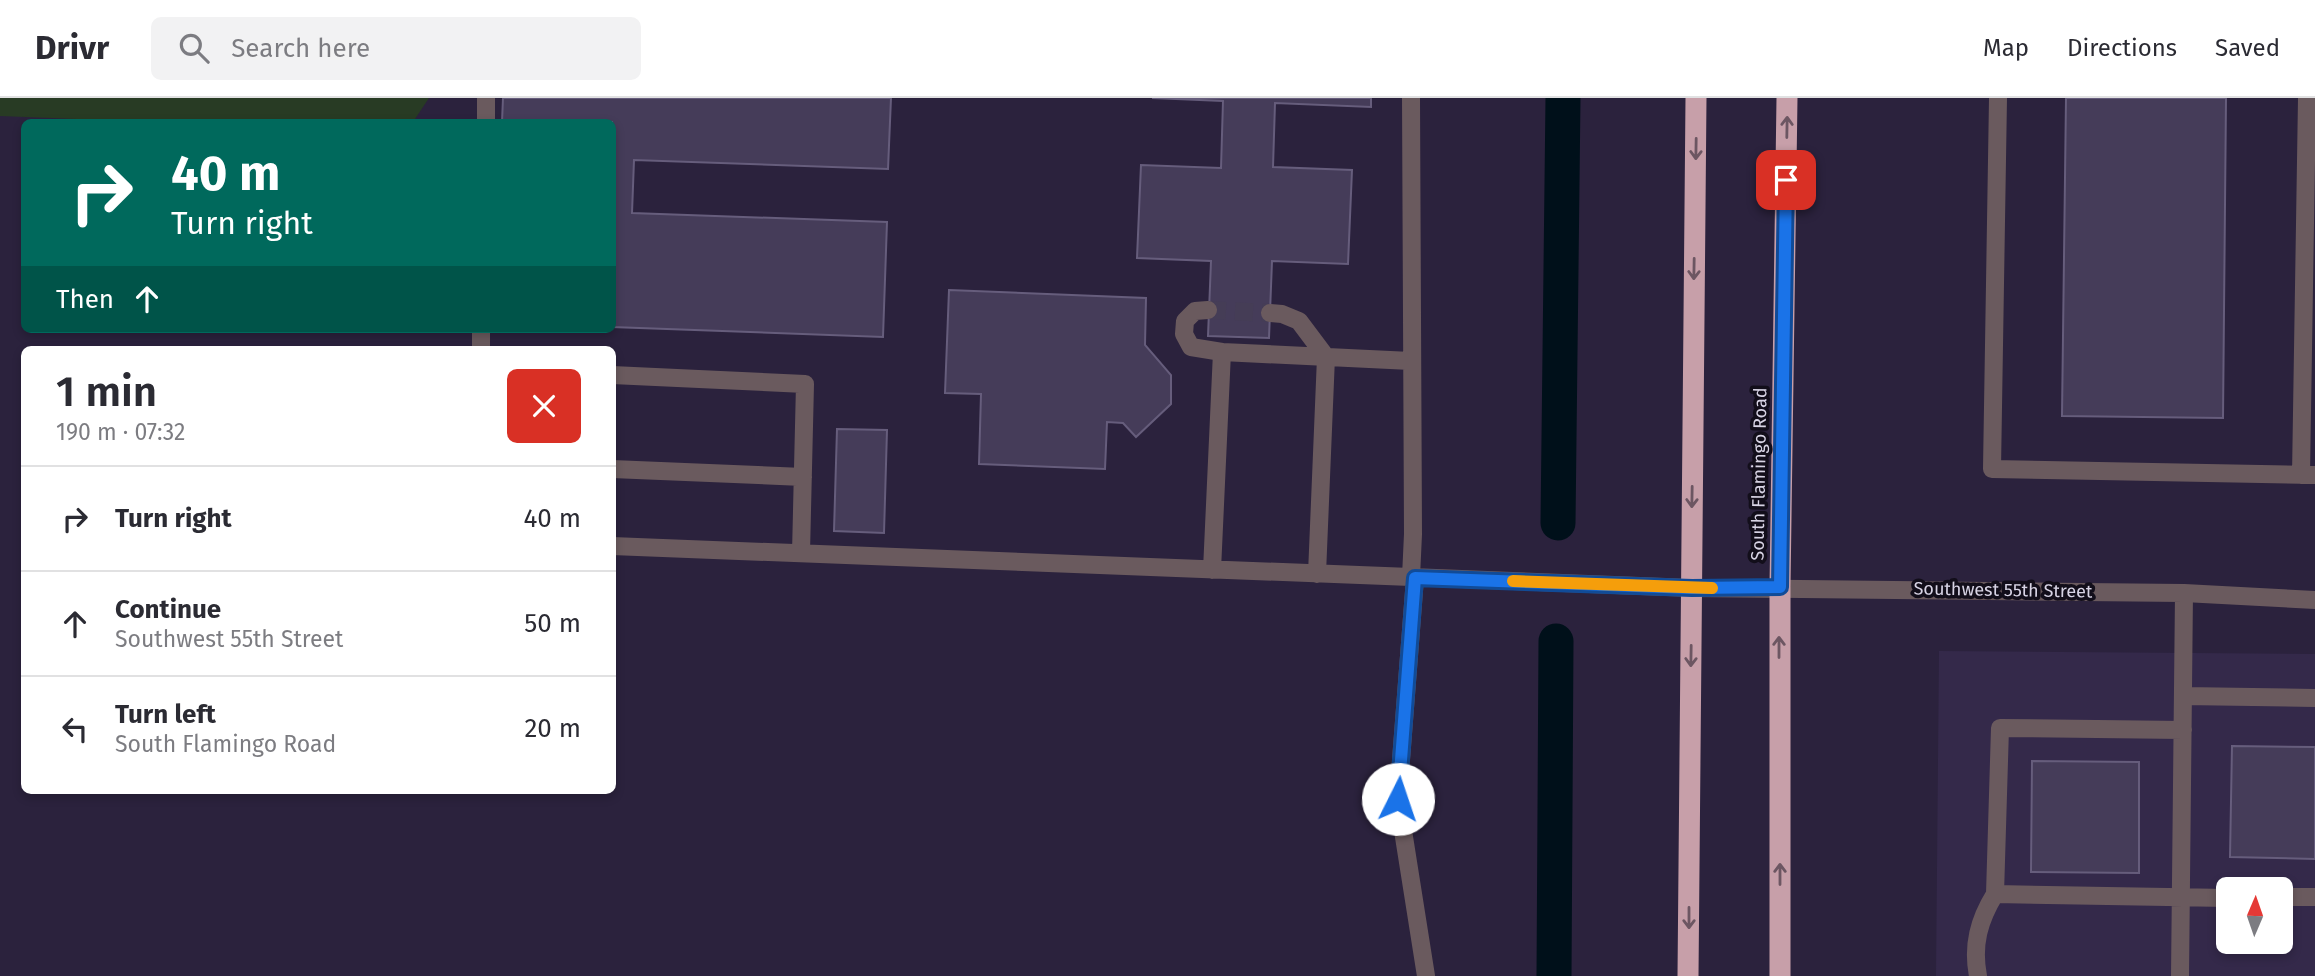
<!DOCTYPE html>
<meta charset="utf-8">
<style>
:root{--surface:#fff;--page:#f2f2f3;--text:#2b2b33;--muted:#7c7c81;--line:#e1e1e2}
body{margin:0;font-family:"Fira Sans",sans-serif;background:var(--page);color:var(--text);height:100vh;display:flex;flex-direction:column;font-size:26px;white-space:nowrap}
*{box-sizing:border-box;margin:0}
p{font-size:23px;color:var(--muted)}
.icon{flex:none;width:38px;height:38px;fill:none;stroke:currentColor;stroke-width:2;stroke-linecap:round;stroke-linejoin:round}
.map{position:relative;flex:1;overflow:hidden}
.drawer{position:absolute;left:21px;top:248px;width:595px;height:448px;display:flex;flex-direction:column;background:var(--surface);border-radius:10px;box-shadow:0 4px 10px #0003}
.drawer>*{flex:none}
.hud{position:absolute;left:21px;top:21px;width:595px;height:214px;border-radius:10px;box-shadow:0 4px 10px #0003;background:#00695c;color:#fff;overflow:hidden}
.needle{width:46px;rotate:2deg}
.controls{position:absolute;left:2216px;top:779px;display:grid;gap:14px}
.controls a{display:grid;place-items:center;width:77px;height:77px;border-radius:10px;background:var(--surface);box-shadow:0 4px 10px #0003;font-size:35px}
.pin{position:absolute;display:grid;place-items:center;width:60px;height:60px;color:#fff;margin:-30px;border-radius:14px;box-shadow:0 4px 10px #0006}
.me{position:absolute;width:77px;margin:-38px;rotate:4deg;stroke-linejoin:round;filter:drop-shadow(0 0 5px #0008)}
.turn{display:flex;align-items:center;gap:24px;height:147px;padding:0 35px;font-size:32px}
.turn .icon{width:91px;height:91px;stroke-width:2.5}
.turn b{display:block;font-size:49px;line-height:60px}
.then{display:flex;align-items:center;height:66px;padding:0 35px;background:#0003;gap:14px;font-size:26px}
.round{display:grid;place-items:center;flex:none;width:74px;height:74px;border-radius:10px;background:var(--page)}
.head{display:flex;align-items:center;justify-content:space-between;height:119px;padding:0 35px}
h1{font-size:42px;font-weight:600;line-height:52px}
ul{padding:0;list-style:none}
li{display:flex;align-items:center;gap:21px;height:105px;padding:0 35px;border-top:2px solid var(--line)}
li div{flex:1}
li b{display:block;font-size:26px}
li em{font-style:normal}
header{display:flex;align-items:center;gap:42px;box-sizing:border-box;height:98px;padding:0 35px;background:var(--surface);border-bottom:2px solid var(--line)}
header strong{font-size:33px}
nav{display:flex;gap:38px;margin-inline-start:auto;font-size:24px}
.search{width:490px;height:63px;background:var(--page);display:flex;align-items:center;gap:18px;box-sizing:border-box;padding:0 24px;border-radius:10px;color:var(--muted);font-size:26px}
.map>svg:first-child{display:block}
.built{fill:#34294a;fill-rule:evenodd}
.green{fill:#283b24}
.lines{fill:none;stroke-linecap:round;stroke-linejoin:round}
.canal{stroke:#00101a;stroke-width:35}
.building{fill:#453c59;stroke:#665d7c;stroke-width:2}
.minor-tunnel{stroke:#453d56;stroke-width:18;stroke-dasharray:18 9;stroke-linecap:butt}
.minor{stroke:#6a5a5e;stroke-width:18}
.highway{stroke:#c79fa9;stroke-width:21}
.oneway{stroke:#6c5662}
.route-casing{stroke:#114b97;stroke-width:18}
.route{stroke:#1a73e8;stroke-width:12}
.slow{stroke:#f59e0b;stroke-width:12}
.labels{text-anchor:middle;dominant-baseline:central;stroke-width:7;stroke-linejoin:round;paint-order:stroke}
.street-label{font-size:18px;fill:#d8d4e5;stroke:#120e1a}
</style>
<header>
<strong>Drivr</strong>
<div class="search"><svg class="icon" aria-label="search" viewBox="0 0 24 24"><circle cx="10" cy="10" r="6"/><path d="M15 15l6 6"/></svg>Search here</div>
<nav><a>Map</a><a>Directions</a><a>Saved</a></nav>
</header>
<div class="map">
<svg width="2315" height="878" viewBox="0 0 2315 878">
<rect width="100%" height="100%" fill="#2b223d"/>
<path class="built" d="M1939,553L2315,556V878H1936ZM2228,791H2280V844H2228Z"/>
<path class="green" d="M0,0H429L413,24H152L0,18Z"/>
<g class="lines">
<path class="canal" d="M1558,425L1563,0
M1554,878L1556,543"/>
</g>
<path class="building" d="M503,0H891L888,71L634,62L632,115L887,124L883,239L612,229V24H502Z
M1152,0H1371V9L1275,5L1273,69L1352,72L1348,166L1272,163L1269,240L1208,238L1211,163L1137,160L1141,67L1221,70L1223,3Z
M2066,0H2226L2223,320L2062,318Z
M949,192L1146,200L1145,247L1171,277V306L1136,339L1123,325L1107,324L1105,371L979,366L981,296L945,295Z
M837,331L887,332L884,435L834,433Z
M2232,648L2315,649V761L2230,759Z
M2032,663L2139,664V775L2031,774Z"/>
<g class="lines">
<path class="minor-tunnel" d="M1208,212L1270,215"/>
<path class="minor" d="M1998,0L1992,371L2315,377
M486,24V0
M1208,212L1195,213L1185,223L1184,236L1191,249L1222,254
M1270,215L1282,216L1299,223L1326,259L1317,476
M481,252V231
M612,277L805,286L801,455
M612,371L803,379
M2301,377L2307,0
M612,448L1692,490L2184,495L2315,502
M1212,472L1222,254L1411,263
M1411,479L1413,436L1411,0
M1415,480L1398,701L1426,878
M2183,598L2315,600
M2183,632L2000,630L1995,796L2228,800
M2280,799H2315
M1978,878C1972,847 1979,822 1995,796
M2180,878L2184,495"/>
<path class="highway" d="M1688,878L1696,0
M1780,878V489L1787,0"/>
</g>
<defs><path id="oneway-shaft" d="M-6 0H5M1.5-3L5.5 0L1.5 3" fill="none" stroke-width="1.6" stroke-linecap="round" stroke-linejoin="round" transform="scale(1.75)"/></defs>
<g class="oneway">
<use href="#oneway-shaft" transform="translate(1787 29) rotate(-89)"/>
<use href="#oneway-shaft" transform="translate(1696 51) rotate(91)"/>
<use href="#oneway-shaft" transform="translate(1694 171) rotate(91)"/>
<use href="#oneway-shaft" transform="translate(1692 399) rotate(91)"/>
<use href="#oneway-shaft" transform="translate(1779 549) rotate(-90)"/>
<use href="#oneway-shaft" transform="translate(1691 558) rotate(91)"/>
<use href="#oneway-shaft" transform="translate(1780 776) rotate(-90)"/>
<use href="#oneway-shaft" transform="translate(1689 820) rotate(90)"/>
</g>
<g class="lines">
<g class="route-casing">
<path id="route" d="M1398,701L1415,480L1692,490L1780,489L1786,82"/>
</g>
<use href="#route" class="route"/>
<path class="slow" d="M1513,483L1712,490"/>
</g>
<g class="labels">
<g class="street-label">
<text transform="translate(1759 376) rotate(-89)">South Flamingo Road</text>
<text transform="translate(2003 492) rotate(1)">Southwest 55th Street</text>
</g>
</g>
</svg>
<div class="controls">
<a><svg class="needle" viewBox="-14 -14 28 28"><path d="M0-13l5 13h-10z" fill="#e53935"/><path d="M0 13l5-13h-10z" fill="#7c7c81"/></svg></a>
</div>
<div class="pin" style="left:1786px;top:82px;background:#d93025"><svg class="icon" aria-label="arrive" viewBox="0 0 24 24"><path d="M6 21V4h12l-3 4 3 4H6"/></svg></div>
<svg class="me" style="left:1398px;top:701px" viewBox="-20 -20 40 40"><circle r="19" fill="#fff"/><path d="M0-13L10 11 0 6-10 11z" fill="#1a73e8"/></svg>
<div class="hud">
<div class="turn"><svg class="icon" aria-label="right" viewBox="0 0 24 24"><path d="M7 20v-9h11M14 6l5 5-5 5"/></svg><div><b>40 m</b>Turn right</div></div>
<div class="then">Then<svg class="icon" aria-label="ahead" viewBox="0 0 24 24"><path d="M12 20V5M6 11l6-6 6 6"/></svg></div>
</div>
<section class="drawer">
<div class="head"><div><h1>1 min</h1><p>190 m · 07:32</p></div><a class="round" style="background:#d93025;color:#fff"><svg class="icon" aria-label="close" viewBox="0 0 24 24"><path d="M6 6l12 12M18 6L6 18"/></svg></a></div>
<ul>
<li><svg class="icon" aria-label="right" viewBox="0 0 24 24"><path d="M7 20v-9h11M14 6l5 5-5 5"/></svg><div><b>Turn right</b></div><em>40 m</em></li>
<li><svg class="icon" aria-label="ahead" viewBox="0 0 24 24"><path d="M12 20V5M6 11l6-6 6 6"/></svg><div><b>Continue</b><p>Southwest 55th Street</p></div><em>50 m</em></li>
<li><svg class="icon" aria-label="left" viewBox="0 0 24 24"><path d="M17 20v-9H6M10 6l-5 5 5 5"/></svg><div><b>Turn left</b><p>South Flamingo Road</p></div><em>20 m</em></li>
</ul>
</section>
</div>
